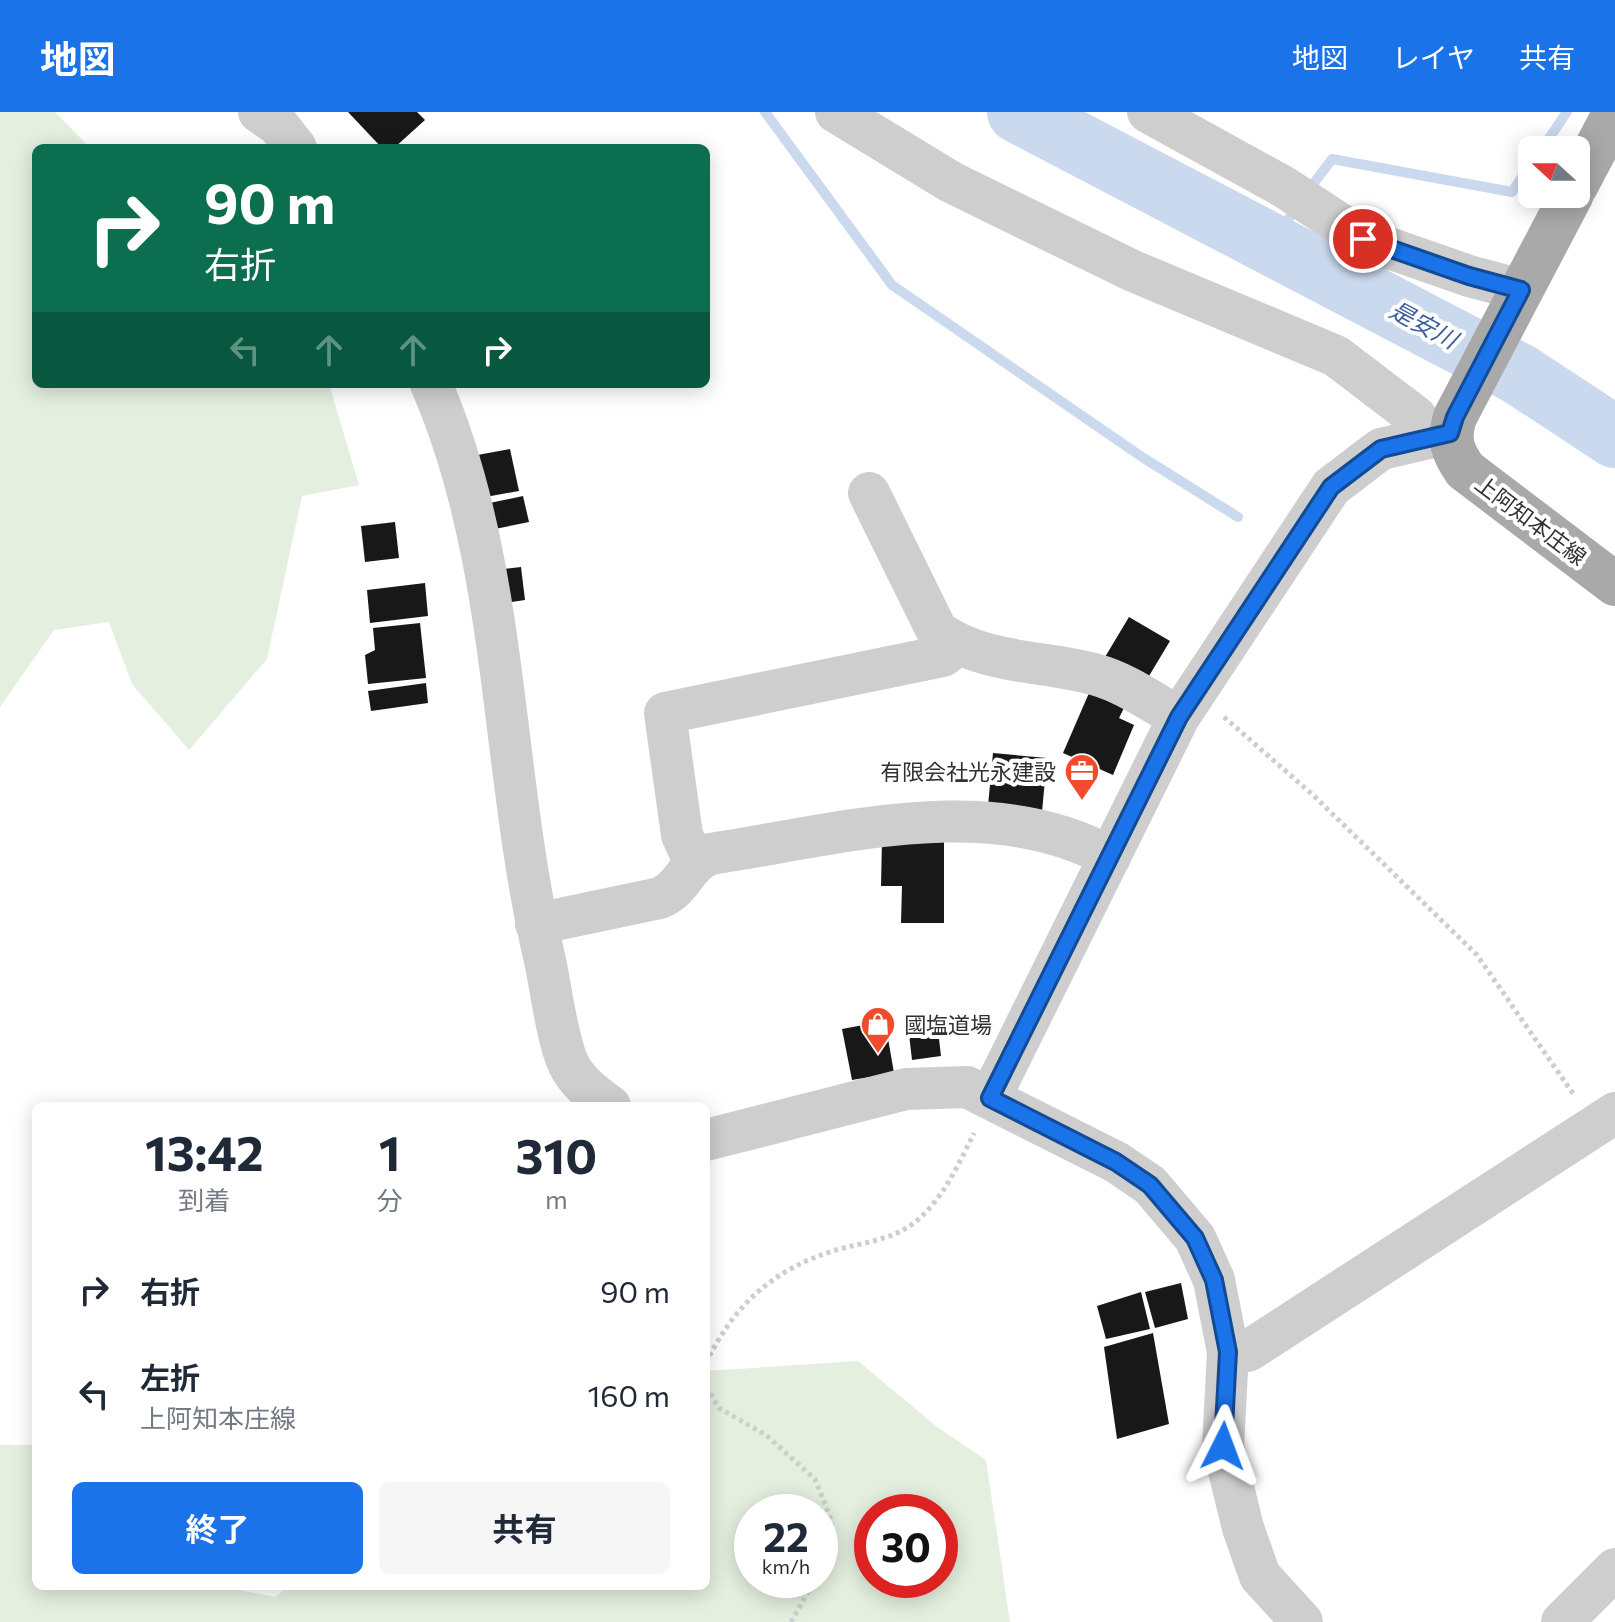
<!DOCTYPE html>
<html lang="ja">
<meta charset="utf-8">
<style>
:root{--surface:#fff;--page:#f6f6f7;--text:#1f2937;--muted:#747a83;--accent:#1a73e8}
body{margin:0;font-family:Commissioner,"Noto Sans JP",sans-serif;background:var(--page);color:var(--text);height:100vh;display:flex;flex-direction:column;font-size:30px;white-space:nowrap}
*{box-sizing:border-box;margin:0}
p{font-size:26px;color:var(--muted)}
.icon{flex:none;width:44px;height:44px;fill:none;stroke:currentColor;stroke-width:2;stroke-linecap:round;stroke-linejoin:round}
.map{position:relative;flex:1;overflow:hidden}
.side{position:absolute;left:32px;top:990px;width:678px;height:488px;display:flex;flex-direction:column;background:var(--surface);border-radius:12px;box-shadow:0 4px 20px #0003}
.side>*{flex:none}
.banner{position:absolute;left:32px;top:32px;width:678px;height:244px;border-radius:12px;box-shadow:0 4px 20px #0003;background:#0b6e4f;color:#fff;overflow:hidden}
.needle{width:52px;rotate:291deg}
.tools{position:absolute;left:1518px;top:24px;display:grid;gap:16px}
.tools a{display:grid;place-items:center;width:72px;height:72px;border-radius:12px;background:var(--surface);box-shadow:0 4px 20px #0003;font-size:40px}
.speed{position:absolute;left:734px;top:1382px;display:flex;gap:16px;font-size:40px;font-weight:700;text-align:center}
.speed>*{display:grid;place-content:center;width:104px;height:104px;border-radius:50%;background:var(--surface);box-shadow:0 4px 20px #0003;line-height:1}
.speed small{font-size:20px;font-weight:400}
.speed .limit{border:12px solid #d22;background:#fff;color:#111}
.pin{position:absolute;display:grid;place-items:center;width:68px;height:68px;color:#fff;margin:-34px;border:4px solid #fff;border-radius:50%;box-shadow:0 2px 8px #0007}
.me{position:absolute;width:88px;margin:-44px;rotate:3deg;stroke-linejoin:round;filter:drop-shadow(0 0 6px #0008)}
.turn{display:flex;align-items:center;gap:28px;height:168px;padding:0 40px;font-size:36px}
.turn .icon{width:104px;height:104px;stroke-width:2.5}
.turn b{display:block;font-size:56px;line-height:68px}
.lanes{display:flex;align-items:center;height:76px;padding:0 40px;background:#0003;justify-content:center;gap:40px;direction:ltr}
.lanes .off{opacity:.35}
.eta{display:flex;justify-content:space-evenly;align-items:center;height:136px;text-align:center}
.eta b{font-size:48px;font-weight:700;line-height:56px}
.button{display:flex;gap:16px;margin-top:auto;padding:16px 40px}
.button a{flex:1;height:92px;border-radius:12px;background:var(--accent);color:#fff;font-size:32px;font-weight:700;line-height:92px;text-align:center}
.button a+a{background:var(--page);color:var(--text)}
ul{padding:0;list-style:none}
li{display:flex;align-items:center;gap:24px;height:104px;padding:0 40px}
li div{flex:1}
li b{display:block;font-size:30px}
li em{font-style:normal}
header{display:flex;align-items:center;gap:48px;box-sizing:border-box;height:112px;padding:0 40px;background:var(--accent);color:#fff}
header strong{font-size:38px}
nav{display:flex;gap:44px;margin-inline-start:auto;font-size:28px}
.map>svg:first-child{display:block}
.green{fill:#e4efdf;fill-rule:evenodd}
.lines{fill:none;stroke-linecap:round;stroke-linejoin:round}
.stream{stroke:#cbd9ef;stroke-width:10}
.river{stroke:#cbd9ef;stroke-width:62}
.building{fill:#181818}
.path{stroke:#cecece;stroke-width:5;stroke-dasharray:4 4;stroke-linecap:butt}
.minor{stroke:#cecece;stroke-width:42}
.major{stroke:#a9a9a9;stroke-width:44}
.route-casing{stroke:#114b97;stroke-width:20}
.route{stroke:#1a73e8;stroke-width:14}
.labels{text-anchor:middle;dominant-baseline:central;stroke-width:8;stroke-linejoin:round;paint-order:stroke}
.street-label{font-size:22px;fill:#313131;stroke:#fff}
.poi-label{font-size:22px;fill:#313131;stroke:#fff;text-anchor:end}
.water-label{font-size:24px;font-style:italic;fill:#395e9a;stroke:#fff}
</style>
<header>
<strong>地図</strong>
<nav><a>地図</a><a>レイヤ</a><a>共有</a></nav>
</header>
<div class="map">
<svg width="1615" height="1510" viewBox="0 0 1615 1510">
<rect width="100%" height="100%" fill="#fff"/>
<path class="green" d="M0,0H55L90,36H36V272H329L359,373L302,384L267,547L189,638L132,572L109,510L54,518L0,595Z
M858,1249L937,1315L986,1348L1010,1510H0V1333H36V1474H220L275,1485L289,1474H706V1259ZM752,1400H820V1468H752ZM872,1400H940V1468H872Z"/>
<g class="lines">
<path class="stream" d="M765,0L892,173L1142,345L1238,405
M1541,38L1567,0
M1308,79L1332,47L1512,80L1532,50
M1271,131L1297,95"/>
<path class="river" d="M1018,0L1519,262L1615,325"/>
</g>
<path class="building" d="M348,0H417L425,8L394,36H382Z
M510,337L519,379L480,386L472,344Z
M523,384L529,410L485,419L480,393Z
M395,410L399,446L365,450L361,414Z
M521,455L525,488L498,492L493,458Z
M425,471L428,504L370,511L367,478Z
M1129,505L1170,529L1143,574L1102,550Z
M420,511L426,566L368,572L365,543L375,538L373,516Z
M426,571L428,591L371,599L368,579Z
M1089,581L1124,596L1119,606L1134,613L1113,663L1063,641Z
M993,641L1047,646L1042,700L988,694Z
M882,727L944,728V811H901L902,774H881Z
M936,901L941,944L912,948L907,905Z
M885,909L894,961L852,968L842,917Z
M1181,1171L1188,1207L1155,1216L1145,1180Z
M1141,1180L1150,1217L1106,1227L1097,1194Z
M1153,1221L1169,1312L1117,1327L1104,1235Z"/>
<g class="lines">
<path class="path" d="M1224,605L1313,683L1477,843L1574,983
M706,1251C734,1193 773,1157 836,1138C857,1132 882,1129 901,1119C936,1102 958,1054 974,1021
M706,1275L719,1296L766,1323L815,1367L832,1410L820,1456
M791,1510L815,1468"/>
<path class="minor" d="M259,0L278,13L296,36
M836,0L951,70L1133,159L1336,244L1416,305L1417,327
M1148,0L1284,75L1363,127L1469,164L1521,178
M431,272C509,451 500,656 544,844C551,874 556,923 568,951C576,969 594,983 610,994
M869,381L937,519C984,553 1044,548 1097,563C1126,571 1153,591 1179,605
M694,749L682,723L665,601L943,544L956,533
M536,812L660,786C686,774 684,753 710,742C838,723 989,678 1110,745
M990,986L1179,605L1331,375L1381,337L1450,321
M706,1028L906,977L967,975L1116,1050L1150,1073L1195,1126L1214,1168L1228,1240L1223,1334L1243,1416L1260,1464L1302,1510
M1228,1240L1248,1239L1615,1001
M1562,1510L1615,1457"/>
<path class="major" d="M1576,74L1615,0
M1572,82L1455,305C1448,328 1452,339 1465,358L1615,472"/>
</g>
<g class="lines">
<g class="route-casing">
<path id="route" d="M1223,1334L1228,1240L1214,1168L1195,1126L1150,1073L1116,1050L990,986L1179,605L1331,375L1381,337L1450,321L1455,305L1521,178L1469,164L1363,127"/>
</g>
<use href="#route" class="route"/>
</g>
<defs>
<g id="office-pin" transform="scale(1.8)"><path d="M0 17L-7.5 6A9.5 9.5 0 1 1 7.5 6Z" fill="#f04b2c" stroke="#fff"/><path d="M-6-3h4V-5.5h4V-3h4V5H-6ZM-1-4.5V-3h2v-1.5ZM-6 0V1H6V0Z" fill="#fff"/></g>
<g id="shop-pin" transform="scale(1.8)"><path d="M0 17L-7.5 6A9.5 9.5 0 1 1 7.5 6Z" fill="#f04b2c" stroke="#fff"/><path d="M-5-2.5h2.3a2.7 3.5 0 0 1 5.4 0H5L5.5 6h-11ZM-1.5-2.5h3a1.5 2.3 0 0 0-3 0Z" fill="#fff"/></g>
</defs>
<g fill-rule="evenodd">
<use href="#office-pin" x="1082" y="659"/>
<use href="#shop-pin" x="878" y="912"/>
</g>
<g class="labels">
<g class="street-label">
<text transform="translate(1531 408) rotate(37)">上阿知本庄線</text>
</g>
<g class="poi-label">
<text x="1056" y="659">有限会社光永建設</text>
<text x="904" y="912" text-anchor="start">國塩道場</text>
</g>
<g class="water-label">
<text transform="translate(1424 212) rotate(28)">是安川</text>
</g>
</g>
</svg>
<div class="tools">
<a><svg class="needle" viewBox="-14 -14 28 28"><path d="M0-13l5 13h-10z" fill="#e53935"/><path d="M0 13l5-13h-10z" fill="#747a83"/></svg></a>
</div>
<div class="speed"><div>22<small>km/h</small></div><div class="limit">30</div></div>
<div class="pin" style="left:1363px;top:127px;background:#d93025"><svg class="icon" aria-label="arrive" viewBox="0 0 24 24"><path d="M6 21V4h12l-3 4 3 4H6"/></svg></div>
<svg class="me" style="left:1223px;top:1334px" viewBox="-20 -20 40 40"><path d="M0-17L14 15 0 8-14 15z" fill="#1a73e8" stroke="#fff" stroke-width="4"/></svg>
<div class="banner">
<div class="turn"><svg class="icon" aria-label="right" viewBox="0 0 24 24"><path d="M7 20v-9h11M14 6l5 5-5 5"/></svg><div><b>90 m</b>右折</div></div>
<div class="lanes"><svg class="icon off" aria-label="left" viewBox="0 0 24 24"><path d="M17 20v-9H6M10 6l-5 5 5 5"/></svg><svg class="icon off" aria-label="ahead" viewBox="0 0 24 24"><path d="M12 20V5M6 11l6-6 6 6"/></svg><svg class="icon off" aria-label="ahead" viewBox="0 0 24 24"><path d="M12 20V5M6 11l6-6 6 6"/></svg><svg class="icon" aria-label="right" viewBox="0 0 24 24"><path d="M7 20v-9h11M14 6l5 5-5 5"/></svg></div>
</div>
<section class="side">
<div class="eta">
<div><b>13:42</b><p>到着</p></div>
<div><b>1</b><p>分</p></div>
<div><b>310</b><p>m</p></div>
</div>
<ul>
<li><svg class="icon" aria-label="right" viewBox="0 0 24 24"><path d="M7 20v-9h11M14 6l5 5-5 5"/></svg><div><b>右折</b></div><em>90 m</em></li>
<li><svg class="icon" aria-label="left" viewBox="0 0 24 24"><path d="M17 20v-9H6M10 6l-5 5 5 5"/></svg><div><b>左折</b><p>上阿知本庄線</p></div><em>160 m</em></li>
</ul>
<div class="button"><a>終了</a><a>共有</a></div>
</section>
</div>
